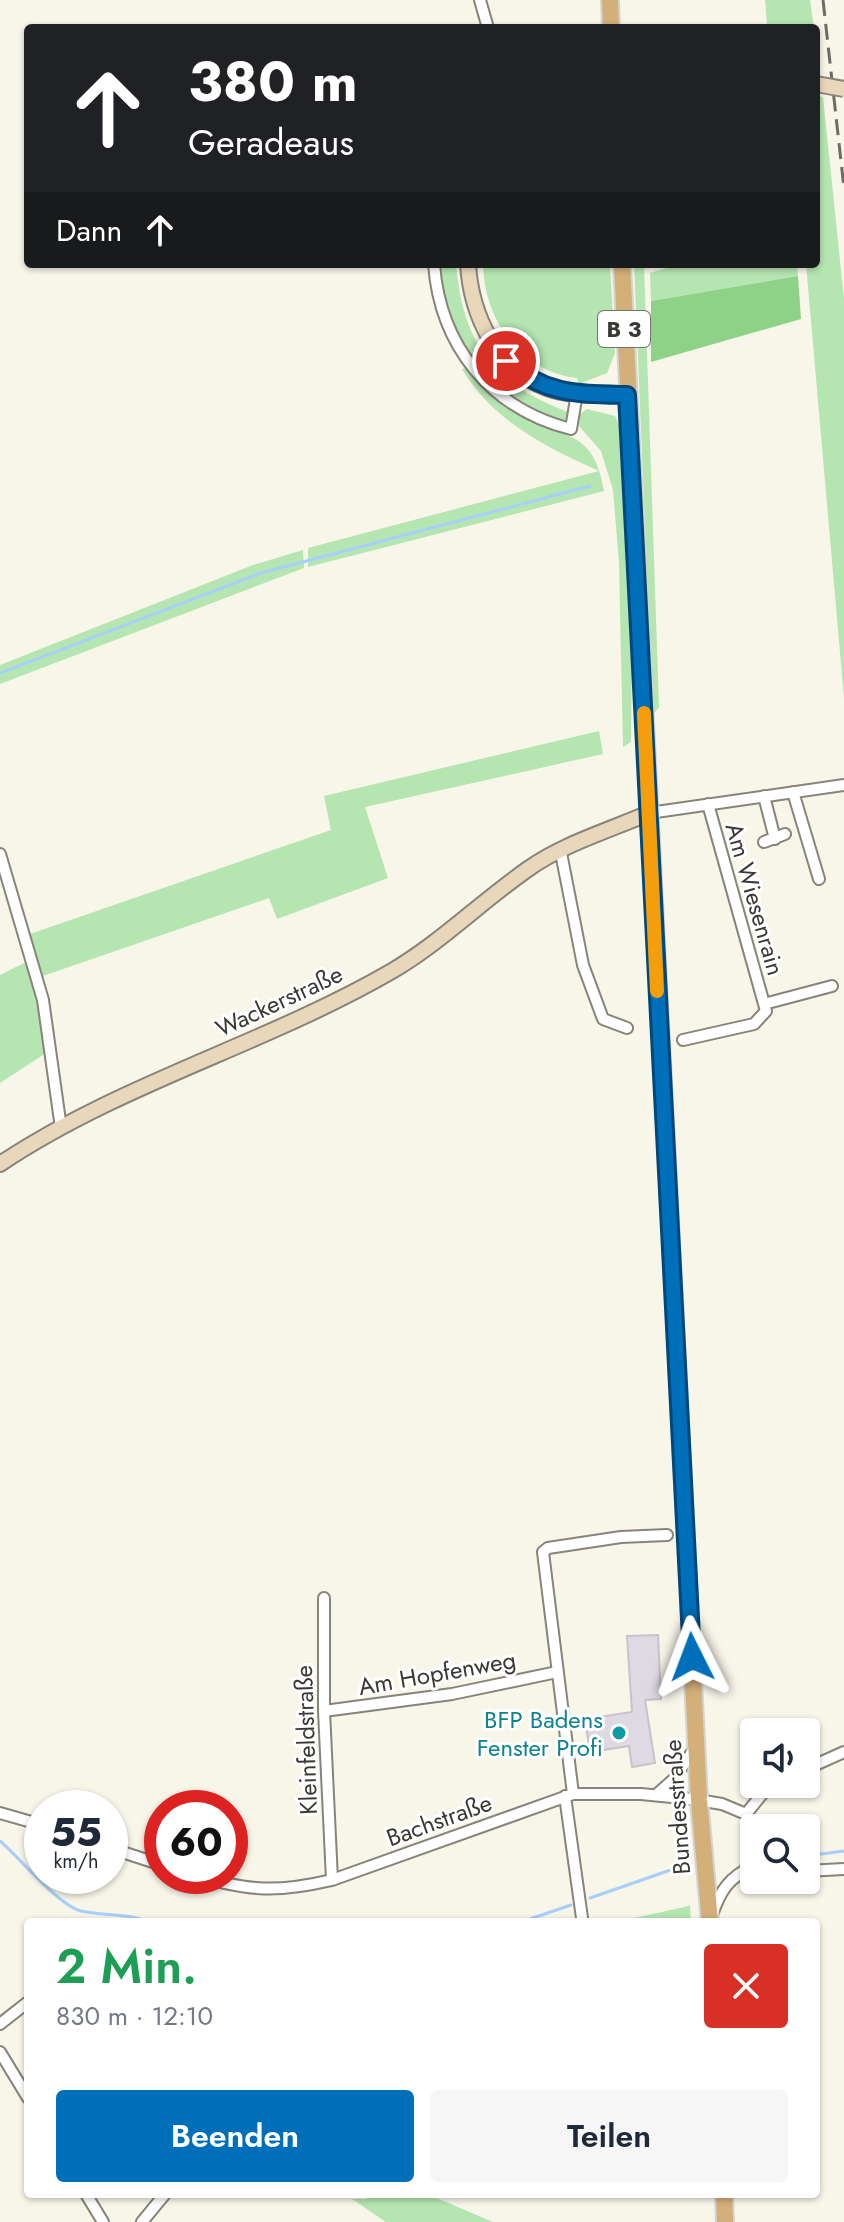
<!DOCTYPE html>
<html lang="de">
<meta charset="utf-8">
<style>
:root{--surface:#fff;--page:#f6f6f7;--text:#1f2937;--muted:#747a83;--accent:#006fba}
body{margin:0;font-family:Jost,sans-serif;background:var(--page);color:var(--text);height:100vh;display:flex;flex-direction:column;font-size:30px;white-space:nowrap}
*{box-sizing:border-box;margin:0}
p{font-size:26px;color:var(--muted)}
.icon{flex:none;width:44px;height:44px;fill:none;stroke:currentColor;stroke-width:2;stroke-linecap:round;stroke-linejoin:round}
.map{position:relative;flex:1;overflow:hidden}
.side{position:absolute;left:24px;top:1918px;width:796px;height:280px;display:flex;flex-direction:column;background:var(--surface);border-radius:8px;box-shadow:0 2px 6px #0004}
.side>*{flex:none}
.banner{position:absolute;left:24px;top:24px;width:796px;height:244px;border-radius:8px;box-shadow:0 2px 6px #0004;background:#202124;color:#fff;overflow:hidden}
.buttons{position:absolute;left:740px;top:1718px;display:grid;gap:16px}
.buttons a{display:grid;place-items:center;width:80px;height:80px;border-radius:8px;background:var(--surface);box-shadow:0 2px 6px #0004;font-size:40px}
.speed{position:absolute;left:24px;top:1790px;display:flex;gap:16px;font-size:40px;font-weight:700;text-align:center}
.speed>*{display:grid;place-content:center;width:104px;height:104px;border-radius:50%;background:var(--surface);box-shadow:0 2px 6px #0004;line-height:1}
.speed small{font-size:20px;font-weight:400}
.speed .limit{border:12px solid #d22;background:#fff;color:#111}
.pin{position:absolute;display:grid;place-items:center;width:68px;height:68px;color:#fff;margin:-34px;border:4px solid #fff;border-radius:50%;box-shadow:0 2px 8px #0007}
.me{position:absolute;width:88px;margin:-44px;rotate:357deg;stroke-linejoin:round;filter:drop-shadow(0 0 6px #0008)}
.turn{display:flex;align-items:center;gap:28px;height:168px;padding:0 32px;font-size:36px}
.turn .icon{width:104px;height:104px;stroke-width:2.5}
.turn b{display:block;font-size:56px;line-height:68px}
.then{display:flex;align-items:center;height:76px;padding:0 32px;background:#0003;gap:16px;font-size:30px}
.round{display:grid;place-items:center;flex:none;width:84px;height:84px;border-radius:8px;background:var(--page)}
.overview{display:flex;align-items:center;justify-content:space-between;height:136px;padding:0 32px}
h1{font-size:48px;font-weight:600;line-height:60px;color:#1e9e55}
.cta{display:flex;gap:16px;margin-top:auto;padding:16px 32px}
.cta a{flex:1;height:92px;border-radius:8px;background:var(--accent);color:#fff;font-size:32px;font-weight:600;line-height:92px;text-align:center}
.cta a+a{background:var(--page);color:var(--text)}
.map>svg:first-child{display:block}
.green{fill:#b5e5b0}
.forest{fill:#8dd287}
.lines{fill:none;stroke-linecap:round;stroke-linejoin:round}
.stream{stroke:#a7cffa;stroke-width:3}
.building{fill:#dfd9e3;stroke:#c8c2cc;stroke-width:2}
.street-casing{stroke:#87847a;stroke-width:14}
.secondary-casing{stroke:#87847a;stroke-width:18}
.primary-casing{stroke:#d3d3d2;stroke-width:20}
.street{stroke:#fff;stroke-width:10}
.secondary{stroke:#e9d7bc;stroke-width:14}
.primary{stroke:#d3af79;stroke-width:16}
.rail{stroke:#6c6b65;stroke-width:3;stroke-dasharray:16 8;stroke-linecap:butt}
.secondary-bridge-casing{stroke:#87847a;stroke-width:18;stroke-linecap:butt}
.secondary-bridge{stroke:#e9d7bc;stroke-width:14}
.route-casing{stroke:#004879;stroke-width:20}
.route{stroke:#006fba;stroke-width:14}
.slow{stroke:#f59e0b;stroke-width:14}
.culture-dot{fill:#0f9aa8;stroke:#fff;stroke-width:3}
.labels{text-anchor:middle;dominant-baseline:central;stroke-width:6;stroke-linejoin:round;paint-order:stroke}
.shield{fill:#fff;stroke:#747471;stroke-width:2}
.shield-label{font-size:22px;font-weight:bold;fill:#393834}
.street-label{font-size:24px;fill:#393834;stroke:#fff}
.culture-label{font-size:24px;fill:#0d838f;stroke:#fff;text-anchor:end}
</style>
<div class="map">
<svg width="844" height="2222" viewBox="0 0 844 2222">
<rect width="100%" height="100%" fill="#f8f5e9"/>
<path class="green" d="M765,0H810L814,28H665L676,24H767Z
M816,96L823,97L844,299V698L806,264H816Z
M439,264H456C463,345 494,384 568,412L567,419L561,421C494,396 440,339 439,264Z
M483,264H610L615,353L607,373L579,384L577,378C519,371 484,319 483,264Z
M634,264H644L659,707L653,715Z
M680,264H797L798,276L651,301L650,273Z
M465,368C482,386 501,404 524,416C568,440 594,431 604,491L308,567V548L599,471C546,447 493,421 462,369Z
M587,409L615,416L624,436L632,644L631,742L623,747L619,563L613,490L601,451L579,426L580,414Z
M303,550L304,568L0,684V665L253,565Z
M599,731L603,754L365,807L388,878L277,919L269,898L40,977L27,935L331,830L324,796Z
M28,961L49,1051L0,1083V975Z
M690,1905L691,1922H615L685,1907Z
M371,2194H427L493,2222H386L352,2199H366Z"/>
<path class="forest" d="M798,276L801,319L651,362V301Z"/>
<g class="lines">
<path class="stream" d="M0,673L261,573L590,486
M0,1841C20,1858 58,1905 81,1911C104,1916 127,1913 149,1922
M806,1856L844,1851
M590,1898L682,1866
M521,1922L571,1905"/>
</g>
<path class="building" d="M658,1635L661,1699L645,1700L655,1763L632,1767L629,1746L590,1752L585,1719L632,1712L627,1636Z"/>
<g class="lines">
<g class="street-casing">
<path id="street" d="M480,0L488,28
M434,264C440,346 491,409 571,429L577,393
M793,792L819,879
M764,796L775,839
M649,813L844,785
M764,842L785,834
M561,853L583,965L603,1019L627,1028
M0,854L43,1000L61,1128
M764,1004L832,986
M683,1040L754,1024L766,1011L708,804
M324,1598V1711L332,1880
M324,1711L452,1694L557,1672
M806,1769L844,1752
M573,1794L543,1552L548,1548L621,1537L667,1535
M656,1795L673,1780L695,1748
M565,1796L582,1918
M0,1813L42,1825
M746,1814L767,1788L774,1784
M746,1814L754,1832
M110,1848L162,1865
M806,1871L844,1869
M196,1876C251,1891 276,1893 332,1880L573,1794H641L692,1799L722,1804L746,1814
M712,1915C721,1889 729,1878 754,1865
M0,2024L28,2002
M0,2052L28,2098
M86,2194L103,2222
M142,2222L165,2194"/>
</g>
<g class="secondary-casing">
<path id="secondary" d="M468,264C471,314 496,370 547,388C571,397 601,394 627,395
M0,1164C121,1083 266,1044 392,971C440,943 482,901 528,869C563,844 610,830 649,813"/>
</g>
<g class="primary-casing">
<path id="primary" d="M610,0L611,28
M622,264L699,1800L710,1922
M724,2194L725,2222"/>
</g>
<use href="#street" class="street"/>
<use href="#secondary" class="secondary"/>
<use href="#primary" class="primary"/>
<path class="rail" d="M823,0L844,188"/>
<g class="secondary-bridge-casing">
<path id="secondary-bridge" d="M816,84L844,89"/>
</g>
<use href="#secondary-bridge" class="secondary-bridge"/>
</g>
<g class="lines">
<g class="route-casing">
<path id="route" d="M506,361C546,395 576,394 627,395L692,1657"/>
</g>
<use href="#route" class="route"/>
<path class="slow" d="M644,713L657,991"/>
</g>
<circle class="culture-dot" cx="619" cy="1733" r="8"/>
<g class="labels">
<rect class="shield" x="598" y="311" width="52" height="36" rx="6"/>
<g class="shield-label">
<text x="624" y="329">B 3</text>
</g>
<g class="street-label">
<text transform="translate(755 899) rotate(74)">Am Wiesenrain</text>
<text transform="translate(279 1001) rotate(-25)">Wackerstraße</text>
<text transform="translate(437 1673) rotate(-10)">Am Hopfenweg</text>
<text transform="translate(306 1740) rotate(-92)">Kleinfeldstraße</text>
<text transform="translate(677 1807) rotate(-94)">Bundesstraße</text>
<text transform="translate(439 1820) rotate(-20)">Bachstraße</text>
</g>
<g class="culture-label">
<text x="603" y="1719">BFP Badens<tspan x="603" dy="28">Fenster Profi</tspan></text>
</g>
</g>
</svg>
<div class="buttons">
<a><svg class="icon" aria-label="sound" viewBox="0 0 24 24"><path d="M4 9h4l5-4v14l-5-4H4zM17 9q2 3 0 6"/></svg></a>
<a><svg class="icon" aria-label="search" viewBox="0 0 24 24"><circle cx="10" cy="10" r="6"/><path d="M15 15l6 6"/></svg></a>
</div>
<div class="speed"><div>55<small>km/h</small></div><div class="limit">60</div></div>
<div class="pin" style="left:506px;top:361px;background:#d93025"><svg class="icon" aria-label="arrive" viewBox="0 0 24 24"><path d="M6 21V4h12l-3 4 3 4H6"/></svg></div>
<svg class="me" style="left:692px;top:1657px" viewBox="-20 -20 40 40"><path d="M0-17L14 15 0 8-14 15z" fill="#006fba" stroke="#fff" stroke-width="4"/></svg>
<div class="banner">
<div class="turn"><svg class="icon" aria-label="ahead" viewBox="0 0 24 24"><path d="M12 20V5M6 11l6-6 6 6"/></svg><div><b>380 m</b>Geradeaus</div></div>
<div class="then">Dann<svg class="icon" aria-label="ahead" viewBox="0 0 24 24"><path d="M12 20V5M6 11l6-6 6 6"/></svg></div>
</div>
<section class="side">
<div class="overview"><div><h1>2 Min.</h1><p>830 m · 12:10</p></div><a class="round" style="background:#d93025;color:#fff"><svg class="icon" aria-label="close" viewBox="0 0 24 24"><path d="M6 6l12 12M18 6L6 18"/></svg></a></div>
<div class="cta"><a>Beenden</a><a>Teilen</a></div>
</section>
</div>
